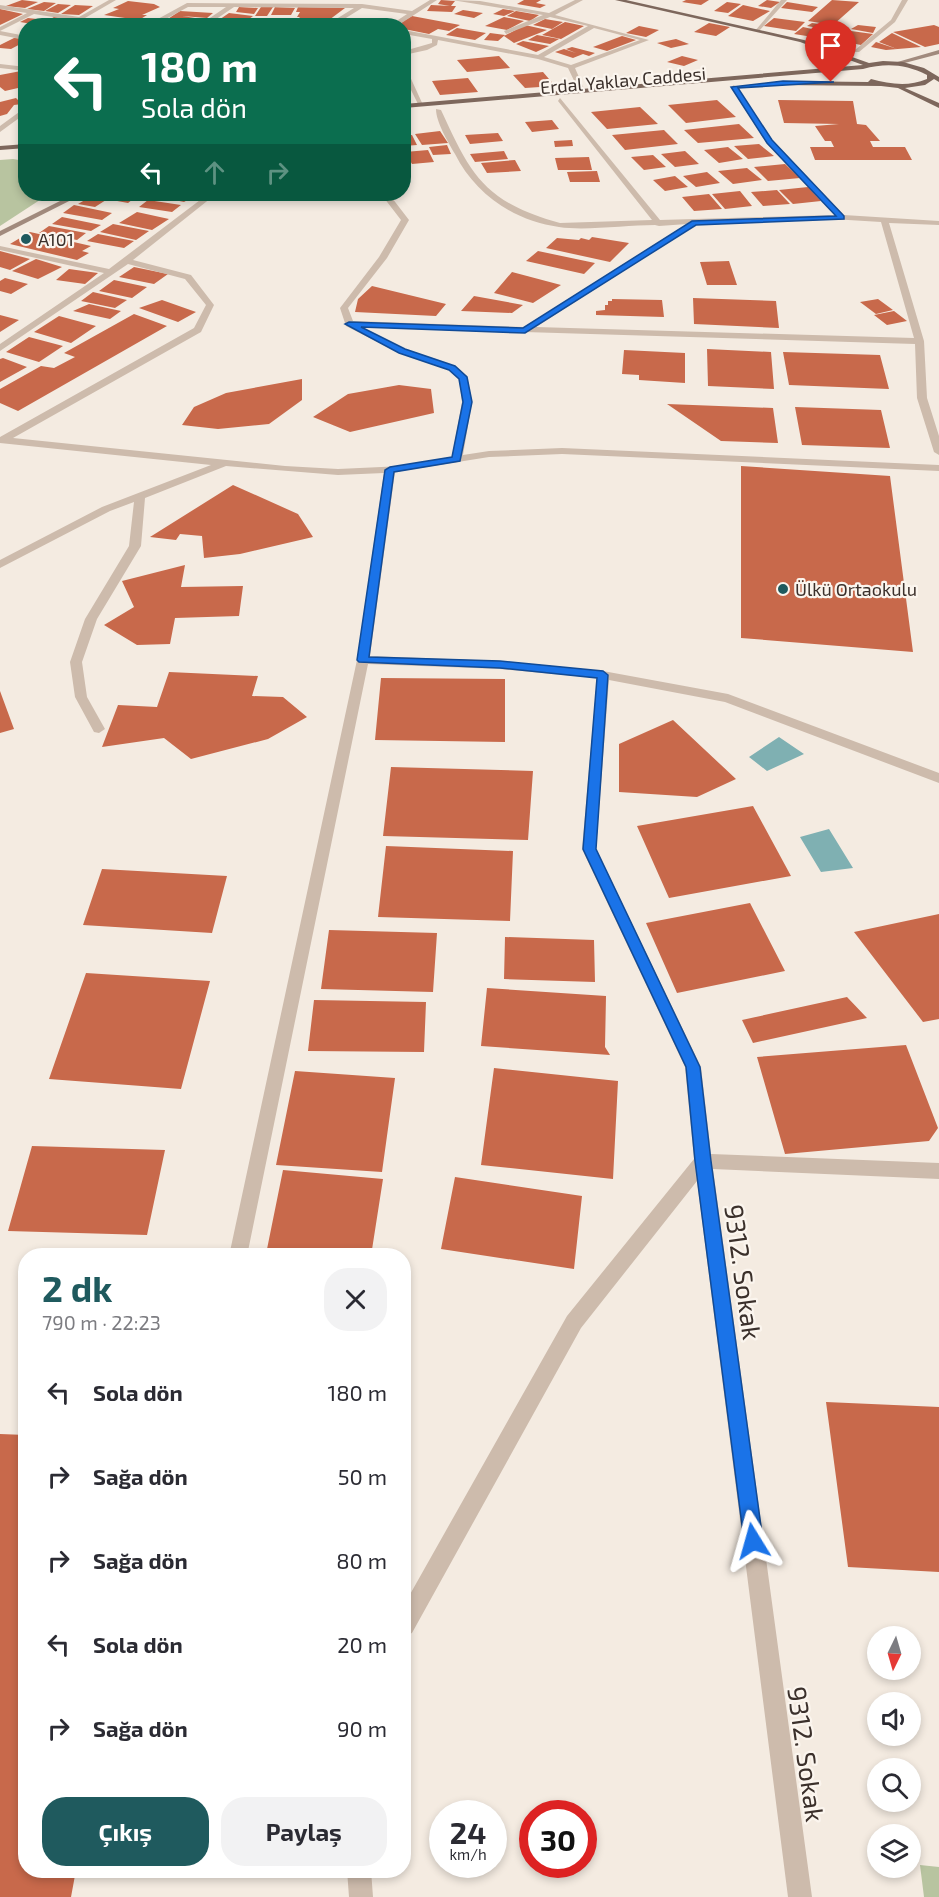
<!DOCTYPE html>
<html lang="tr">
<meta charset="utf-8">
<style>
:root{--surface:#fff;--page:#f2f2f3;--text:#2b2b33;--muted:#7c7c81;--accent:#1f5a5e}
body{margin:0;font-family:"Exo 2",sans-serif;background:var(--page);color:var(--text);height:100vh;display:flex;flex-direction:column;font-size:22px;white-space:nowrap}
*{box-sizing:border-box;margin:0}
p{font-size:20px;color:var(--muted)}
.icon{flex:none;width:33px;height:33px;fill:none;stroke:currentColor;stroke-width:2;stroke-linecap:round;stroke-linejoin:round}
.map{position:relative;flex:1;overflow:hidden}
.details{position:absolute;left:18px;top:1248px;width:393px;height:630px;display:flex;flex-direction:column;background:var(--surface);border-radius:24px;box-shadow:0 3px 9px #0003}
.details>*{flex:none}
.hud{position:absolute;left:18px;top:18px;width:393px;height:183px;border-radius:24px;box-shadow:0 3px 9px #0003;background:#0b6e4f;color:#fff;overflow:hidden}
.needle{width:39px;rotate:185deg}
.fabs{position:absolute;left:867px;top:1626px;display:grid;gap:12px}
.fabs a{display:grid;place-items:center;width:54px;height:54px;border-radius:50%;background:var(--surface);box-shadow:0 3px 9px #0003;font-size:30px}
.speed{position:absolute;left:429px;top:1800px;display:flex;gap:12px;font-size:30px;font-weight:700;text-align:center}
.speed>*{display:grid;place-content:center;width:78px;height:78px;border-radius:50%;background:var(--surface);box-shadow:0 3px 9px #0003;line-height:1}
.speed small{font-size:15px;font-weight:400}
.speed .limit{border:9px solid #d22;background:#fff;color:#111}
.pin{position:absolute;display:grid;place-items:center;width:51px;height:51px;color:#fff;margin:-62px -26px;border-radius:50% 50% 50% 0;rotate:-45deg;box-shadow:0 0 6px #0007}
.pin .icon{rotate:45deg}
.me{position:absolute;width:66px;margin:-33px;rotate:352deg;stroke-linejoin:round;filter:drop-shadow(0 0 4px #0008)}
.turn{display:flex;align-items:center;gap:21px;height:126px;padding:0 24px;font-size:27px}
.turn .icon{width:78px;height:78px;stroke-width:2.5}
.turn b{display:block;font-size:42px;line-height:51px}
.lanes{display:flex;align-items:center;height:57px;padding:0 24px;background:#0003;justify-content:center;gap:30px;direction:ltr}
.lanes .off{opacity:.35}
.round{display:grid;place-items:center;flex:none;width:63px;height:63px;border-radius:24px;background:var(--page)}
.overview{display:flex;align-items:center;justify-content:space-between;height:102px;padding:0 24px}
h1{font-size:36px;font-weight:700;line-height:45px;color:var(--accent)}
.action{display:flex;gap:12px;margin-top:auto;padding:12px 24px}
.action a{flex:1;height:69px;border-radius:24px;background:var(--accent);color:#fff;font-size:24px;font-weight:700;line-height:69px;text-align:center}
.action a+a{background:var(--page);color:var(--text)}
ul{padding:0;list-style:none}
li{display:flex;align-items:center;gap:18px;height:84px;padding:0 24px}
li div{flex:1}
li b{display:block;font-size:22px}
li em{font-style:normal}
.map>svg:first-child{display:block}
.green{fill:#b8c4a0}
.water{fill:#7fb0b2}
.building{fill:#c8694b}
.lines{fill:none;stroke-linecap:round;stroke-linejoin:round}
.minor{fill:#cdbbac;fill-rule:evenodd}
.secondary{fill:#a18a7d;fill-rule:evenodd}
.primary{fill:#7d675c;fill-rule:evenodd}
.route{fill:#1a73e8;stroke:#114b97;stroke-width:1.5}
.poi-dot{fill:#1f5a5e;stroke:#fbf5ee;stroke-width:2}
.labels{text-anchor:middle;dominant-baseline:central;stroke-width:4.5;stroke-linejoin:round;paint-order:stroke}
.far-street-label{font-size:18px;fill:#3b302b;stroke:#fbf5ee}
.far-poi-label{font-size:18px;fill:#3b302b;stroke:#fbf5ee;text-anchor:start}
.near-street-label{font-size:26px;fill:#3b302b;stroke:#fbf5ee}
</style>
<div class="map">
<svg width="939" height="1897" viewBox="0 0 939 1897">
<rect width="100%" height="100%" fill="#f4ebe1"/>
<path class="green" d="M13,159L25,161L26,194H49L0,226V160Z
M920,1865L939,1867V1897H924Z"/>
<path class="water" d="M779,737L804,754L767,771L749,757Z
M829,829L853,868L821,872L800,837Z"/>
<path class="building" d="M22,0L38,2L25,8L6,6Z
M441,0L455,1L451,6H456L452,12L427,11L431,5L450,6L438,4Z
M524,0H541L536,3L546,5L540,8L517,4Z
M686,0H709L701,5L682,2Z
M767,0L780,2L771,8L758,6Z
M832,0L859,2L833,25L808,21Z
M128,1L154,4L160,7L142,15H147L139,20L104,15L119,9L113,8Z
M44,2L56,3L44,11L27,9Z
M727,2L741,4L728,13L714,11Z
M787,2L818,7L812,12L781,8Z
M58,4L71,5L58,13L45,11Z
M75,5L93,6L79,15L61,14Z
M743,5L770,11L753,21L728,16Z
M239,7L258,8L254,14L236,12Z
M261,7H273L267,16H255Z
M275,7L295,8L291,15H271Z
M298,7L345,8L325,23L295,22L300,17H297L300,12H296Z
M0,9L23,14L0,25Z
M503,9L515,11L504,16L493,14Z
M463,10L483,13L474,18L454,14Z
M180,11L213,13L207,18L182,16L202,19L192,26H157Z
M516,11L539,15L530,21L507,16Z
M229,13L253,16L240,26L213,24Z
M412,16L460,25L449,31L438,29L429,34L404,29V26H395Z
M54,17L69,19L58,26L40,25Z
M504,17L524,21L507,30L485,26Z
M28,18L46,20L38,25L20,22Z
M774,18L805,22L796,31L764,26Z
M72,19L90,21L83,26H61Z
M545,19L563,22L552,29L533,25Z
M565,22L584,26L561,39L542,35Z
M709,23L730,27L716,36L694,32Z
M812,23L827,25L826,27L849,30L837,42L814,38L824,29L807,26Z
M525,25L547,30L514,43L504,36Z
M858,25L876,27L873,33L851,29Z
M934,25L939,27V44L925,47L893,32Z
M639,26L659,30L646,37L626,33Z
M803,27L821,31L813,37L794,34Z
M457,28L486,33L475,40L446,35Z
M851,31L873,34L861,45L840,41Z
M490,33L505,35L498,41L484,40Z
M892,33L921,47L886,50L871,47L876,42L897,49L879,42Z
M537,35L559,39L550,44L528,40Z
M622,36L636,40L607,51L593,47Z
M14,38L26,39V41L11,49L0,48V45Z
M676,39L689,44L671,48L657,43Z
M523,41L549,46L536,52L516,44Z
M572,47L595,53L589,56L583,54L573,58L555,52L564,49L576,53L566,49Z
M499,56L510,68L467,72L457,60Z
M682,56L698,60L684,66L667,62Z
M21,71L26,72V92L18,88L5,91L0,87V75Z
M543,72L555,86L525,88L513,75Z
M468,78L478,92L440,95L432,81Z
M16,98L22,104L14,105L7,114L0,116V102Z
M717,100L736,117L686,123L668,105Z
M778,100L853,101L857,124L866,125L880,141H870L873,147H905L912,160H815L810,147H834L831,141H825L815,126L839,124L784,123Z
M640,107L658,124L607,129L591,112Z
M552,120L559,129L532,132L525,122Z
M739,124L754,138L698,143L684,130Z
M664,130L678,144L625,150L612,135Z
M440,131L448,143L422,145L415,134Z
M498,133L503,141L470,144L465,135Z
M412,135L417,145L404,146V136Z
M572,140L573,146L555,147L554,141Z
M759,144L774,156L748,159L734,146Z
M447,145L451,154L433,155L429,147Z
M728,147L743,159L719,163L704,150Z
M428,150L434,162L412,164L405,152Z
M504,151L508,159L475,162L470,154Z
M685,151L699,164L675,167L661,154Z
M653,155L666,167L644,170L631,157Z
M589,157L592,170H558L555,158Z
M515,160L521,171L487,173L481,163Z
M785,164L800,178L768,181L754,167Z
M747,168L762,180L733,184L718,171Z
M597,171L600,182H570L567,172Z
M707,172L720,183L696,187L683,176Z
M675,176L688,187L665,191L653,180Z
M808,187L821,201L793,204L779,190Z
M777,190L790,204L763,206L751,192Z
M740,191L752,206L725,209L712,194Z
M94,194H122L137,196L128,203L90,196Z
M161,194H198L184,202L156,196Z
M709,194L722,209L694,211L682,197Z
M90,197L106,200L95,207L78,204Z
M148,200L181,205L172,212L139,207Z
M74,205L112,213L102,220L63,213Z
M137,212L169,219L152,230L119,223Z
M62,217L101,225L91,231L52,224Z
M113,224L149,231L136,240L100,232Z
M49,226L86,233L77,240L39,233Z
M30,232L39,234L91,246L82,251L89,253L77,260L10,244Z
M98,234L134,241L124,248L87,241Z
M592,237L629,243L610,262L546,248L557,238L579,240L581,238L589,240Z
M0,251L30,259L10,270L0,267Z
M538,251L595,263L584,274L526,261Z
M36,259L62,267L38,279L12,271Z
M729,261L737,285H707L700,262Z
M134,267L168,274L154,284L119,277Z
M69,269L98,273L85,284L56,280Z
M512,272L561,285L533,303L494,293Z
M5,278L28,284L11,294L0,291V281Z
M114,280L147,287L132,298L99,291Z
M372,286L446,304L436,316L355,312L358,299Z
M93,292L127,300L115,308L81,301Z
M474,296L523,305L512,313L461,311Z
M693,298L776,301L779,328L694,324Z
M612,299L662,300L664,317L596,315V311L605,310V305H608V301H612Z
M878,299L893,310L876,314L860,302Z
M162,300L196,312L178,322L139,308Z
M89,304L121,311L110,319L73,311Z
M894,311L907,321L887,325L874,315Z
M134,314L167,326L18,411L0,403V389L41,366L54,368L75,357L64,353Z
M0,315L19,320L0,332Z
M59,316L96,326L71,343L34,332Z
M29,337L63,346L39,362L6,352Z
M707,349L771,352L774,389L708,386Z
M624,350L685,353V383L639,380V375L622,374Z
M783,352L880,355L889,389L789,385Z
M3,358L27,367L0,382V359Z
M302,379V400L269,424L218,429L182,425L194,407L226,393Z
M399,385L431,389L434,413L350,432L313,417L348,394Z
M667,404L773,408L778,443L721,441Z
M795,407L881,410L890,448L802,445Z
M741,466L890,476L913,652L741,638Z
M233,485L298,514L313,537L240,554L204,558L202,536L180,534L176,540L150,537Z
M185,565L181,587L243,586L239,616L175,618L170,644L137,645L104,625L134,607L122,581Z
M169,672L258,676L252,696L283,697L307,717L268,739L191,759L164,738L102,747L118,705L157,707Z
M381,678L505,679V742L375,740Z
M0,691L14,729L0,733Z
M673,720L736,779L697,797L619,792V744Z
M391,767L533,771L528,840L383,836Z
M753,806L791,876L669,898L637,826Z
M386,846L513,851L510,921L378,917Z
M102,869L227,876L212,933L83,925Z
M750,903L785,971L677,993L646,923Z
M939,914V1019L923,1022L854,932Z
M329,930L437,933L433,992L321,989Z
M505,937L594,940L595,982L504,979Z
M86,973L210,981L181,1089L49,1079Z
M487,988L606,996L605,1047L610,1055L481,1046Z
M847,997L867,1018L753,1043L742,1020Z
M314,1000L426,1002L424,1052L308,1051Z
M906,1045L938,1128L929,1141L785,1154L757,1057Z
M494,1068L618,1081L613,1179L481,1165Z
M295,1071L395,1078L382,1172L276,1165Z
M32,1146L165,1150L147,1235L8,1231Z
M283,1170L383,1179L371,1256L266,1254Z
M455,1177L582,1196L574,1269L441,1249Z
M826,1402L939,1407V1572L848,1567Z
M0,1434L26,1435V1870H76L71,1897H0Z"/>
<g class="lines">
<path class="minor" d="M109,0H116L85,18L129,26H111L34,14L0,31V27L27,13L0,9V5L79,17Z
M430,0H437L397,26H389L407,14L362,8L333,26H325L354,8L234,7L206,26H198L226,7H188L153,26H145L187,3L362,4L412,11Z
M452,0L480,1L549,13L575,0H583L555,15L649,40L575,68L585,91L582,93L579,91L568,68L538,59L438,40L437,45L427,50L404,55V51L432,43V39L404,34V30L538,55L588,26L550,17L506,34L504,31L543,15ZM594,28L640,40L571,65L544,57Z
M781,0H787L759,31H755Z
M902,0H908L895,22L859,52H855V50L891,20Z
M0,31L26,36V40L0,35Z
M0,64L26,67V71L0,68Z
M404,68L407,70L423,105L418,104L404,76Z
M734,85L773,141L844,215L939,221V225L889,223L924,341L927,398L939,436V455L934,452L917,398L915,344L362,327L405,349L455,366L467,376L472,402L463,455L489,451L562,448L939,465V471L562,454L489,457L395,472L370,656L500,661L603,671L728,694L939,773V783L725,702L609,680L596,849L701,1067L711,1154L939,1163V1179L713,1169L812,1897H788L697,1181L581,1328L412,1633L404,1636V1605L567,1316L694,1159L685,1067L582,849L597,678L500,669L368,664L247,1256H229L357,660L384,473L338,475L226,466L145,498L141,546L97,619L82,662L87,697L105,729L99,733L94,732L75,697L70,662L85,619L129,546L134,502L110,511L0,568V560L102,507L211,465L0,443V437L194,328L206,305L185,279L128,264L0,351V344L104,273L0,250V246L109,269L208,194H216L133,260L191,275L214,305L201,332L13,438L285,466L338,469L403,466L452,457L462,402L459,379L449,370L399,353L346,326L340,308L379,257L401,220L381,194H389L409,220L387,258L348,308L353,321L524,327L687,224L659,226L655,225C627,225 585,231 559,227C514,221 475,194 455,154C448,142 436,122 436,109L441,110C470,173 483,200 553,221L560,223L652,220L558,101L560,98L660,220L835,215L767,144L731,87ZM832,219L881,222L914,338L536,327L698,223Z
M26,107V113L0,132V126Z
M347,1870H371L373,1897H349Z"/>
<path class="secondary" d="M939,50V54L897,65L894,63Z
M74,194H83L0,236V231Z"/>
<path class="primary" d="M615,0H626L804,40L869,63L883,61L903,62L924,68L939,77V82L934,79L925,85L905,88L939,103V108L898,88L881,86L780,85L777,83L780,81L868,82L871,79C890,84 908,87 927,79V75C905,64 886,63 863,69L404,108V104L863,65L800,42Z
M26,144V148L0,150V146Z"/>
</g>
<path class="route" d="M783,81L834,82L738,88L772,140L844,216V219L696,225L525,333L361,327L405,349L455,366L467,377L472,402L460,461L394,472L369,657L500,661L603,671L608,675L596,849L700,1067L711,1161L763,1541L760,1547L753,1550L747,1547L744,1541L695,1161L686,1067L583,849L597,678L500,668L359,662L357,660L385,470L390,467L452,457L463,402L459,379L449,370L399,353L345,324L349,322L523,328L692,221L836,216L767,143L731,87Z"/>
<g class="poi-dot">
<circle cx="26" cy="239" r="6"/>
<circle cx="783" cy="589" r="6"/>
</g>
<g class="labels">
<g class="far-street-label">
<text transform="translate(623 80) rotate(-5)">Erdal Yaklav Caddesi</text>
</g>
<g class="far-poi-label">
<text x="38" y="239">A101</text>
<text x="795" y="589">Ülkü Ortaokulu</text>
</g>
<g class="near-street-label">
<text transform="translate(744 1272) rotate(82)">9312. Sokak</text>
<text transform="translate(807 1754) rotate(82)">9312. Sokak</text>
</g>
</g>
</svg>
<div class="fabs">
<a><svg class="needle" viewBox="-14 -14 28 28"><path d="M0-13l5 13h-10z" fill="#e53935"/><path d="M0 13l5-13h-10z" fill="#7c7c81"/></svg></a>
<a><svg class="icon" aria-label="sound" viewBox="0 0 24 24"><path d="M4 9h4l5-4v14l-5-4H4zM17 9q2 3 0 6"/></svg></a>
<a><svg class="icon" aria-label="search" viewBox="0 0 24 24"><circle cx="10" cy="10" r="6"/><path d="M15 15l6 6"/></svg></a>
<a><svg class="icon" aria-label="layers" viewBox="0 0 24 24"><path d="M12 4l9 5-9 5-9-5zM3 14l9 5 9-5"/></svg></a>
</div>
<div class="speed"><div>24<small>km/h</small></div><div class="limit">30</div></div>
<div class="pin" style="left:831px;top:82px;background:#d93025"><svg class="icon" aria-label="arrive" viewBox="0 0 24 24"><path d="M6 21V4h12l-3 4 3 4H6"/></svg></div>
<svg class="me" style="left:753px;top:1541px" viewBox="-20 -20 40 40"><path d="M0-17L14 15 0 8-14 15z" fill="#1a73e8" stroke="#fff" stroke-width="4"/></svg>
<div class="hud">
<div class="turn"><svg class="icon" aria-label="left" viewBox="0 0 24 24"><path d="M17 20v-9H6M10 6l-5 5 5 5"/></svg><div><b>180 m</b>Sola dön</div></div>
<div class="lanes"><svg class="icon" aria-label="left" viewBox="0 0 24 24"><path d="M17 20v-9H6M10 6l-5 5 5 5"/></svg><svg class="icon off" aria-label="ahead" viewBox="0 0 24 24"><path d="M12 20V5M6 11l6-6 6 6"/></svg><svg class="icon off" aria-label="right" viewBox="0 0 24 24"><path d="M7 20v-9h11M14 6l5 5-5 5"/></svg></div>
</div>
<section class="details">
<div class="overview"><div><h1>2 dk</h1><p>790 m · 22:23</p></div><a class="round"><svg class="icon" aria-label="close" viewBox="0 0 24 24"><path d="M6 6l12 12M18 6L6 18"/></svg></a></div>
<ul>
<li><svg class="icon" aria-label="left" viewBox="0 0 24 24"><path d="M17 20v-9H6M10 6l-5 5 5 5"/></svg><div><b>Sola dön</b></div><em>180 m</em></li>
<li><svg class="icon" aria-label="right" viewBox="0 0 24 24"><path d="M7 20v-9h11M14 6l5 5-5 5"/></svg><div><b>Sağa dön</b></div><em>50 m</em></li>
<li><svg class="icon" aria-label="right" viewBox="0 0 24 24"><path d="M7 20v-9h11M14 6l5 5-5 5"/></svg><div><b>Sağa dön</b></div><em>80 m</em></li>
<li><svg class="icon" aria-label="left" viewBox="0 0 24 24"><path d="M17 20v-9H6M10 6l-5 5 5 5"/></svg><div><b>Sola dön</b></div><em>20 m</em></li>
<li><svg class="icon" aria-label="right" viewBox="0 0 24 24"><path d="M7 20v-9h11M14 6l5 5-5 5"/></svg><div><b>Sağa dön</b></div><em>90 m</em></li>
</ul>
<div class="action"><a>Çıkış</a><a>Paylaş</a></div>
</section>
</div>
